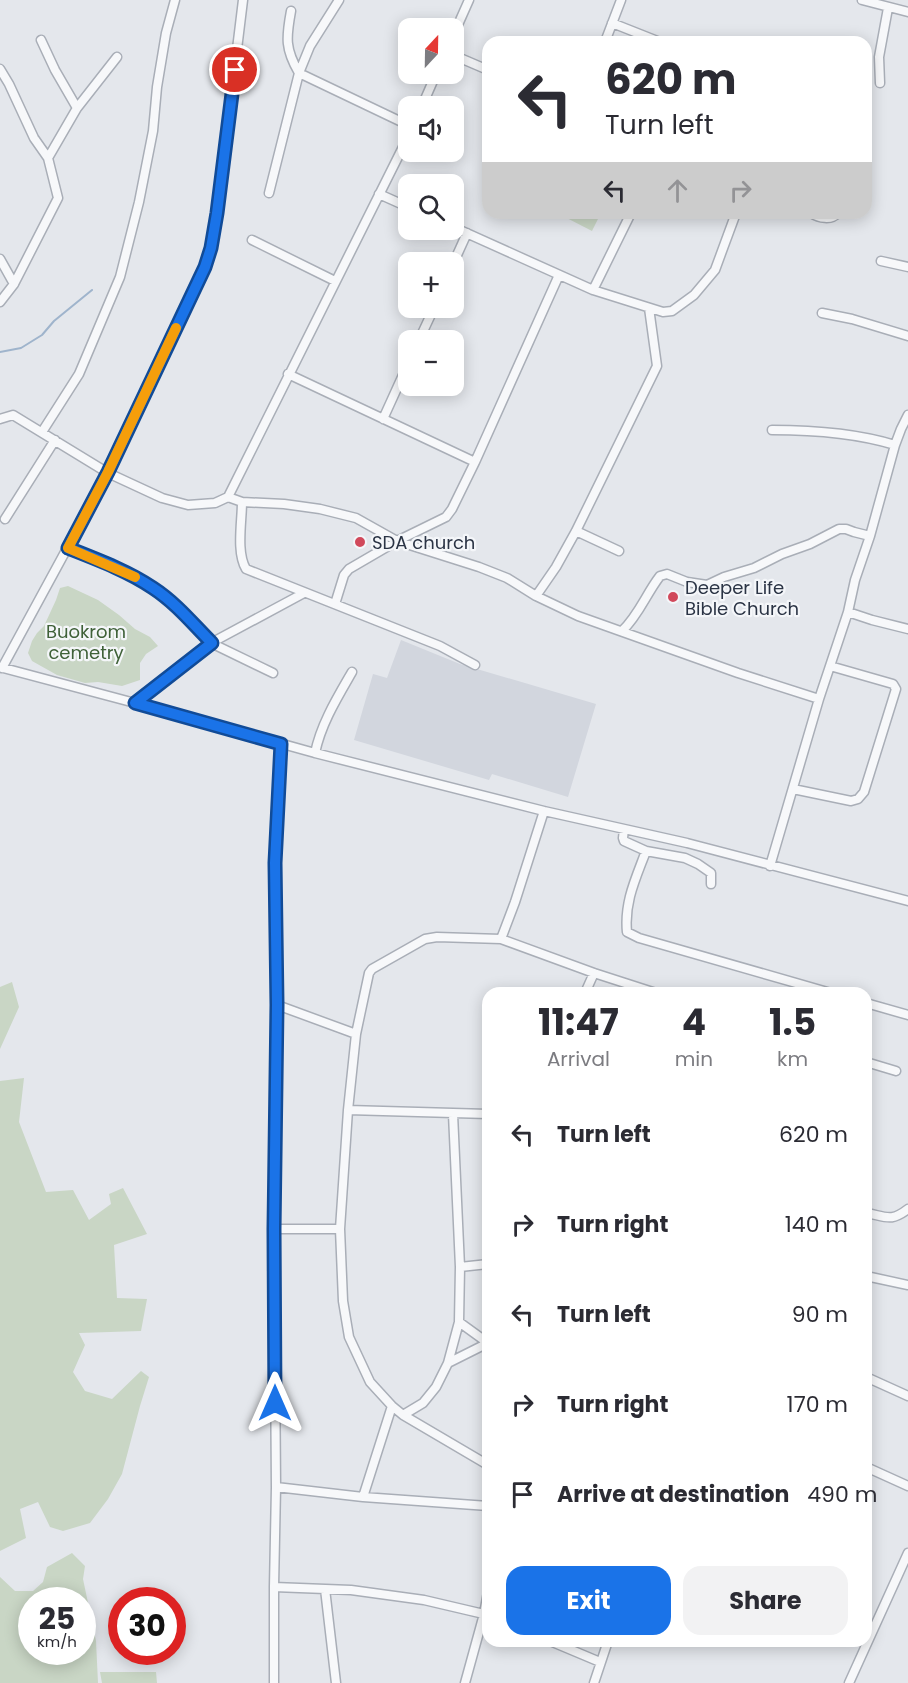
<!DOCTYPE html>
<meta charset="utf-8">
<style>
:root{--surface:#fff;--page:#f2f2f3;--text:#2b2b33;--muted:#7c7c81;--accent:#1a73e8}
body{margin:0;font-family:Poppins,sans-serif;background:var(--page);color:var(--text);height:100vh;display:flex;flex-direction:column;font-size:22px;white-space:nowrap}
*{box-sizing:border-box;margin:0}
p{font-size:20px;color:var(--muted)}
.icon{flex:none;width:33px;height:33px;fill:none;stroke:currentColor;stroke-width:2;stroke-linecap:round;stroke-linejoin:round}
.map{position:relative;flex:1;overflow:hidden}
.drawer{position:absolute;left:482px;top:987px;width:390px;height:660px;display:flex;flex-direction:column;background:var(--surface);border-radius:18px;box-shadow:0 3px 15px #0003}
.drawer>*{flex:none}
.hud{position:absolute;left:482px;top:36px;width:390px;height:183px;border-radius:18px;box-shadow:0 3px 15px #0003;background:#fff;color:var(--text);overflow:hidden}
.needle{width:39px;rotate:22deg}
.fabs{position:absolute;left:398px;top:18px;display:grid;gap:12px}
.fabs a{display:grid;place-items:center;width:66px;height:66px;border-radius:12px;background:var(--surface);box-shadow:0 3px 15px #0003;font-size:30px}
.speed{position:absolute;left:18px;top:1587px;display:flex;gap:12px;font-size:30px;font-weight:700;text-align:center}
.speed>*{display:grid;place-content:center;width:78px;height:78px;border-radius:50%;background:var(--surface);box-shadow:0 3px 15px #0003;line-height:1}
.speed small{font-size:15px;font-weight:400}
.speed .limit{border:9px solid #d22;background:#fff;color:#111}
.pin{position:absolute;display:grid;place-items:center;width:51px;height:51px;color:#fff;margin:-26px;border:3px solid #fff;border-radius:50%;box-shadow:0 2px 6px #0007}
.me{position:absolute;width:66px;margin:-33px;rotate:0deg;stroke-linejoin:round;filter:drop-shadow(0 0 4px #0008)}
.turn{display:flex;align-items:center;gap:21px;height:126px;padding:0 24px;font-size:27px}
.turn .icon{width:78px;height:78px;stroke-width:2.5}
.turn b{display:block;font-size:42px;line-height:51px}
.lanes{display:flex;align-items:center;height:57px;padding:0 24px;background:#0003;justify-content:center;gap:30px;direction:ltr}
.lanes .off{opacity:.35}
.eta{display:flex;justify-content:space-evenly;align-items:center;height:102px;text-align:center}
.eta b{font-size:36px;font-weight:700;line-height:42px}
.action{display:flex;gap:12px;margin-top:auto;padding:12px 24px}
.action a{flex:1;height:69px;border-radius:18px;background:var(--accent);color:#fff;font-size:24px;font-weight:700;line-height:69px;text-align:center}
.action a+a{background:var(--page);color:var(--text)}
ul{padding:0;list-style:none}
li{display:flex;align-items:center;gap:18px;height:90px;padding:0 24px}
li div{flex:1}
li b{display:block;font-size:22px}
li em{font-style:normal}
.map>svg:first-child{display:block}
.built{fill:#d2d6de}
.green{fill:#c9d6c5;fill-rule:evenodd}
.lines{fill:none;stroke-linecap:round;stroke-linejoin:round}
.stream{stroke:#9fb4cc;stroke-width:2}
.minor-casing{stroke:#a9aeb7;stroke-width:11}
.minor{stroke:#f7f8fa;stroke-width:8}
.route-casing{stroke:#114b97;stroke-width:15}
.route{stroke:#1a73e8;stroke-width:10}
.slow{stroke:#f59e0b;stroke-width:10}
.poi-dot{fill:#d1495b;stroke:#f4f6f9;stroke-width:2}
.labels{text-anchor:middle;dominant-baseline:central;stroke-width:4.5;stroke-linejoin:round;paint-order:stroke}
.poi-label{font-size:18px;fill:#2b3445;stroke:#f4f6f9;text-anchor:start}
.park-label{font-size:18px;fill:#3f6138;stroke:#f4f6f9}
</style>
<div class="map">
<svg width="908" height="1683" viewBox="0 0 908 1683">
<rect width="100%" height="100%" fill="#e4e7ec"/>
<path class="built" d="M401,640L460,664L596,704L568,797L492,774L489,780L354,740L373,674L387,678Z"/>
<path class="green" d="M557,213H601L592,231Z
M68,586L98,600L119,615L135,629L150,637L158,646L146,654L140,663V680L122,686L98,682L85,683L57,675L32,661L28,653L32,641L37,633L44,626L56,600L60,588Z
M12,982L19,1007L0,1049V987Z
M24,1078L19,1122L46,1192L73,1190L89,1220L111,1204L109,1194L123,1188L147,1234L114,1245L117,1298L147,1299L141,1331L79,1333L85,1345L73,1372L85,1391L112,1399L141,1371L149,1377L140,1406L122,1474L108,1499L90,1523L63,1531L50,1527L38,1502L20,1509L26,1538L0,1551V1081Z
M72,1553L85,1566L83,1579L96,1641L98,1683H0V1577L15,1591H33L43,1582L47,1567ZM32,1600H82V1652H32Z
M100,1672H156L157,1683H102Z"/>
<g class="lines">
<path class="stream" d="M0,352L21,348L42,335L54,321L92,290"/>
<g class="minor-casing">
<path id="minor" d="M862,0L908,12
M291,11C286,38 285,49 299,73L408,125
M612,23L660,42
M453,36L469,0
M41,40L55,70L77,108
M605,42L621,0
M453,55L488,70
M0,69L9,84L34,138L48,158L58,198L14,284L0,302
M880,83L879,57L888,8
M422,106L436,74
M48,158L77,108L117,57
M269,193L299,73L310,46L339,0
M379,194L408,207
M811,213C819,218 831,221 838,213
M453,227L593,290L663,312L672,311L694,295L715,270L736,213
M252,240L335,281
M0,259L14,284
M881,261L908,267
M453,264L467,233
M593,290L631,213
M822,313L852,319L908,336
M419,340L434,308
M288,374L475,462
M0,419L13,415L108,473L162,498L188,505L215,503L228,497L242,502L284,504L320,509L356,518L397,541L479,567L507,578L536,596L578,616L738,673L819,699
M383,419L408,364
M772,430C813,430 856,433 895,445
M42,432L79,374L120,277L139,202L153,131L157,87L166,33L175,0
M228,497L408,137
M242,502C242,522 236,552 246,569L440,646L475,665
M5,519L55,440
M576,531L619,551
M68,548L132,575L154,588L174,604L211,643L273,673
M536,596L556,567L576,531L657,366L649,308
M335,604L344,575L349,569L397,541L446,517L452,509L475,462L559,275
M848,612L872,620L908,629
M622,631C639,615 646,594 660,576L667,574L687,582L707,585L724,577L754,568L782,554L810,544L839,529H846L854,532L870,536
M0,667L135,703L315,753L544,811L687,843L908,901
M2,668L108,473L205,267L211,248L217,213L243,0
M135,703L211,643L304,593
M315,753C321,724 337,698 352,672
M793,789L851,801L858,799L864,792L896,689L893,684L830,666
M624,829L623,838L624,841L646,851L685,858L698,864L711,873V884
M646,851C636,878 624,902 627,932L639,938L831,993
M770,866L819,699L848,612L855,580L870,536L895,445L901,429L908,415
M501,939L515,902L544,811
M585,993L594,973
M866,1003L908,1015
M277,1005L356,1034
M866,1062L896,1071
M348,1110L488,1114
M867,1213C887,1217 891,1222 908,1209
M274,1229H340
M460,1267L488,1264
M866,1276L908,1285
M459,1322L488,1343
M448,1363L488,1343
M866,1377L908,1396
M403,1415L423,1403L436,1387L448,1363L459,1322L460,1267L453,1114
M488,1465L403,1415L392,1406L370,1382L349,1337L343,1301L340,1229L348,1110L356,1034L369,973L372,969L425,939L437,937L501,939L594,973L656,993
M866,1467L908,1486
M276,1487L363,1497L488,1506
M363,1497L392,1406
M274,1587L351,1590L424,1600L488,1615
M325,1589L336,1683
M550,1641L600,1662
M274,1683V1587L276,1487L274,1229L277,1005L275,863L281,744
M465,1683L484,1614L488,1592
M594,1683L608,1641
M849,1683L908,1553"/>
</g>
<use href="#minor" class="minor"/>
</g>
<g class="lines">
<g class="route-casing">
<path id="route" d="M235,70L217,213L211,248L205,267L108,472L68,548C96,559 128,571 153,588C176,603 193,624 212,643L135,703L281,744L275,863L277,1005L274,1229L275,1403"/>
</g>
<use href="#route" class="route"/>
<path class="slow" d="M135,577L68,548L108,472L176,328"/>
</g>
<g class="poi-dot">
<circle cx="360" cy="542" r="6"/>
<circle cx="673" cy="597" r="6"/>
</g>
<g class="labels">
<g class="poi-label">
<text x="372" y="542">SDA church</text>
<text x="685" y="587">Deeper Life<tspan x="685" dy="21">Bible Church</tspan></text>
</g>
<g class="park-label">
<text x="86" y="631">Buokrom<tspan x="86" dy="21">cemetry</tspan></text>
</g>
</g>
</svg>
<div class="fabs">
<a><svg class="needle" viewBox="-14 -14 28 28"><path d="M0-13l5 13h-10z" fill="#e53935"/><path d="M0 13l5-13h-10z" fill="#7c7c81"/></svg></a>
<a><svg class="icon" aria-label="sound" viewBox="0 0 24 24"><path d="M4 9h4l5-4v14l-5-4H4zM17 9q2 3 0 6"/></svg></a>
<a><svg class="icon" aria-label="search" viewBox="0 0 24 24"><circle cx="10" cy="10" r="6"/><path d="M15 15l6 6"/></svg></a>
<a>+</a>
<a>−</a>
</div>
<div class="speed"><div>25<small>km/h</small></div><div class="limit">30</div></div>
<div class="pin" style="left:235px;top:70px;background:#d93025"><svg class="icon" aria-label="arrive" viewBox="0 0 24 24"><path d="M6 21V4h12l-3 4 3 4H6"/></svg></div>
<svg class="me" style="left:275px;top:1403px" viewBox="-20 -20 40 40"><path d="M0-17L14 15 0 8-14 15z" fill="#1a73e8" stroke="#fff" stroke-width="4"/></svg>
<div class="hud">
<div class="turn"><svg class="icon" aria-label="left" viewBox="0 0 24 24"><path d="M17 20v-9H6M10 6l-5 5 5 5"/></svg><div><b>620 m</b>Turn left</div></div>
<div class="lanes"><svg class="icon" aria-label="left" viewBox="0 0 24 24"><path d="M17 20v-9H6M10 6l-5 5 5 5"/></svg><svg class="icon off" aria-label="ahead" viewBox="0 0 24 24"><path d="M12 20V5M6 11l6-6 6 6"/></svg><svg class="icon off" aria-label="right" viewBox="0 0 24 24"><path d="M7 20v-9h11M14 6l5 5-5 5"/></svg></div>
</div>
<section class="drawer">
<div class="eta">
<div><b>11:47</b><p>Arrival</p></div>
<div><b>4</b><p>min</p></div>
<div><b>1.5</b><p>km</p></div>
</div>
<ul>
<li><svg class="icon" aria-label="left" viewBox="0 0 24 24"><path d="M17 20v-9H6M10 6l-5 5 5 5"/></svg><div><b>Turn left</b></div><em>620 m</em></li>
<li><svg class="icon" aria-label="right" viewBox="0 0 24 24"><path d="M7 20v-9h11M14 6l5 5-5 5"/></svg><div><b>Turn right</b></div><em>140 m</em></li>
<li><svg class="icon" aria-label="left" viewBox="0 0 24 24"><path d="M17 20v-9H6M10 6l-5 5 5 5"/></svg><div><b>Turn left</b></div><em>90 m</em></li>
<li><svg class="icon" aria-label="right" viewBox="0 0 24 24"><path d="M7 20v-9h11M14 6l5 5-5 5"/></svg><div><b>Turn right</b></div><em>170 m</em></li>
<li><svg class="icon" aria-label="arrive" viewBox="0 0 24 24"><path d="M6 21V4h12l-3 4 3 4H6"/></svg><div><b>Arrive at destination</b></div><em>490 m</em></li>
</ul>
<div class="action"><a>Exit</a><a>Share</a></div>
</section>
</div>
